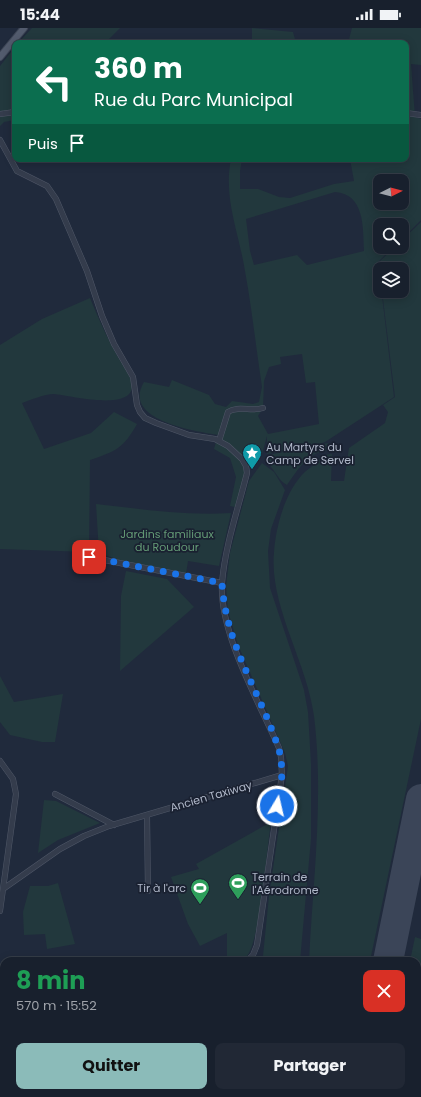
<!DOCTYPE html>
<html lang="fr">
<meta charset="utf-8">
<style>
:root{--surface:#18202d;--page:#212835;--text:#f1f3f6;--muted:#9fa3aa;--line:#363e49;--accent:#8bbbb9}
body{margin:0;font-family:Poppins,sans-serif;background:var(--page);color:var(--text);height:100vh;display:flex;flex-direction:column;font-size:15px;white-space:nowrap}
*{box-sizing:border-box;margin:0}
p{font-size:13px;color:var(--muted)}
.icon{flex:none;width:22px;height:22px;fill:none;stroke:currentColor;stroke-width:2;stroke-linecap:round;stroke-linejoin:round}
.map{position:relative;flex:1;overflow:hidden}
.side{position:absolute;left:0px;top:929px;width:421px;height:140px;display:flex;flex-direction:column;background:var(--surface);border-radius:12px 12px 0 0;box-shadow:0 2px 10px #0003,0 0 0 1px var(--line)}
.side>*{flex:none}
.banner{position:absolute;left:12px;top:12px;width:397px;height:122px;border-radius:8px;box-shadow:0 2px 10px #0003,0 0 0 1px var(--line);background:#0b6e4f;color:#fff;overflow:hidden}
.needle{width:26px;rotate:84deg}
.controls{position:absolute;left:373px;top:146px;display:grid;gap:8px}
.controls a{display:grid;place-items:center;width:36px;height:36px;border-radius:8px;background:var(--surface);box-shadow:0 2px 10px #0003,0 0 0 1px var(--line);font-size:20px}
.pin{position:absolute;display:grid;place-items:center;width:34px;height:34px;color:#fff;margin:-17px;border-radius:8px;box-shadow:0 2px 6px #0006}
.me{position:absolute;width:44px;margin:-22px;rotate:9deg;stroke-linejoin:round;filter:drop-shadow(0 0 3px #0008)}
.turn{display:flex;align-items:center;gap:14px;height:84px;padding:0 16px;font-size:18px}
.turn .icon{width:52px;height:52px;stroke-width:2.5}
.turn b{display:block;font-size:28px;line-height:34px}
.then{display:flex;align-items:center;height:38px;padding:0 16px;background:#0003;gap:8px;font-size:15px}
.round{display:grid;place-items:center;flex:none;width:42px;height:42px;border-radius:8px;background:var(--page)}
.head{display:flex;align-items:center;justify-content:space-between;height:68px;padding:0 16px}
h1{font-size:24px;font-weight:700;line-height:30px;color:#1e9e55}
.action{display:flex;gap:8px;margin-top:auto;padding:8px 16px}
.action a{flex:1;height:46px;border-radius:8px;background:var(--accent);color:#111;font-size:16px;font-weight:700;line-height:46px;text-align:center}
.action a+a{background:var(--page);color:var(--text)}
.status{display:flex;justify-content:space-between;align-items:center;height:28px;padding:0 20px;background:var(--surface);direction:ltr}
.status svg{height:11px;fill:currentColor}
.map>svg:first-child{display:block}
.green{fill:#22383d;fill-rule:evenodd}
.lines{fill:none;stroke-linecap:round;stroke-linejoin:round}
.taxiway{stroke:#3b4558;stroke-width:12}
.runway{stroke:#3b4558;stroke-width:30}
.minor-casing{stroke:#4f5767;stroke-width:6}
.major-casing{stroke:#3d4555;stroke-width:8}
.minor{stroke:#343c4c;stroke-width:5}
.major{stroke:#525b6d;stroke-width:6}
.route{stroke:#1a73e8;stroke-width:7;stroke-dasharray:0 12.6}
.labels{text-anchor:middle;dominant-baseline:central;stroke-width:3.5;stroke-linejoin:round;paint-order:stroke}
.poi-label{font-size:11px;fill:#afb7c8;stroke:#1a2131;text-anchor:start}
.park-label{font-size:11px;fill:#649b76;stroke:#1a2131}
.street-label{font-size:11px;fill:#afb7c8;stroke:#1a2131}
</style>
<div class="status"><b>15:44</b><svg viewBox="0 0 49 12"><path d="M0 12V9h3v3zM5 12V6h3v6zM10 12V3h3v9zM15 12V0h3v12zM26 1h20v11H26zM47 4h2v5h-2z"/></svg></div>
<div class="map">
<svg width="421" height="1069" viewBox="0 0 421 1069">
<rect width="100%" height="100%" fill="#202a3c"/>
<path class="green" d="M32,0H120L105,15H18Z
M252,0L293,4L296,15H252Z
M352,0H421V37L411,36L415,89L421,91V192L402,211V197H380V219H393L378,234L394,369L325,414L317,417L328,415L326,423C308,424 297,443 287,457C278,453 274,439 265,433L268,427L315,418L267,426V408L262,426L249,432L235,479L230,478L236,449L230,430L214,421L218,407C194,403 121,392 144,354L169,359L172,352L209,367L215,376L226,379L232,373L253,376L259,374L262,359C256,320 252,281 245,243C239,205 223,170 231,131H242L240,143V161H258L279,169L290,170L334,156L354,153L350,131H406V15H348ZM380,153H402V175H380ZM335,164C365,166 363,200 364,223L307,237L297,227L254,237L250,223L246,191ZM302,326L306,355L315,354L319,396L268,406L258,388L263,380L264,353L269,339L281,336L280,329Z
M15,19V92L4,94L0,98V38Z
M421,194V691L370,933H309C313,852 324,769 314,688C307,634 269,578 274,524C276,499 284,468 301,448C304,444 310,440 315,436C320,431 324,426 332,426L331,453H344L349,420L385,395L388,384L383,377L395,369L382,263H402V241H380V244L379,234L395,219H402V212Z
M90,270C100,294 110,317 124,339C127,344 132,351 132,358C132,384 68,367 54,366C44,366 31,372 22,375L44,421L91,405L114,384L137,396C123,421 116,423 90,432L89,524L0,521V317L42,291Z
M262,435L274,444L285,462L271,501L268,523L270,560L304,662L308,684L311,736V811L300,933H264L263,928L269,868L288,738L285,725L238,617L228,583L226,558L230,525L249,453Z
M96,476C141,481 186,488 231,485L219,538L188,533L186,546L122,533L99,525Z
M126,543L167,551L194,579L120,643L121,568Z
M0,648L14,674L63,666L55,714H42L10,707L0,694Z
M44,772L56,773L100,795L58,812L38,825Z
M271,794C267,819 260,913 247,928C242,934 234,933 227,933V905L200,918L188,896L171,849L199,841L196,836Z
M58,855L75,916L47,921L45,906L24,907L23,884L30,858H48Z
M415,909L421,911V1069H382L383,1065H417V933H410Z
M59,1065H170L167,1066L169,1069H61Z
M261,1065H293V1069H260Z
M302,1065H343L342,1069H302Z"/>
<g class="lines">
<path class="taxiway" d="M252,1069L254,1065
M297,1069V1065"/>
<path class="runway" d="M388,933L421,771
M361,1069L362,1065"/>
<g class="minor-casing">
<path id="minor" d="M406,85L421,87
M0,86L15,84
M0,112L17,143L47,158L56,171L87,243L102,288L114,316L133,349L137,377L140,384L145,390L156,395L189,407L215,411L228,418L242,431L246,438L247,445C238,481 225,518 222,555C219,605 259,674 279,720L281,729L282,747L257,917L253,927L247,933
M219,413L228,384C238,377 252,384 263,380
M89,529L222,555
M0,733L13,751L16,766L0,883
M55,766L114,797
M147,787L148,863
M3,861L60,821L84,808L109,798L282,747
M0,983V988
M0,1054L4,1058
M0,1065H10L16,1069
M55,1065L57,1069"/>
</g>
<g class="major-casing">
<path id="major" d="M0,29L24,0"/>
</g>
<use href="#minor" class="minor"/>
<use href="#major" class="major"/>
</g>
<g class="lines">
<path class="route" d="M89,529L222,555C226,622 264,668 281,729L282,747L277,778"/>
</g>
<defs>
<g id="sight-pin" transform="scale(1)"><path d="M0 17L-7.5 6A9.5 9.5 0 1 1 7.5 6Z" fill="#0f9aa8" stroke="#1a2131"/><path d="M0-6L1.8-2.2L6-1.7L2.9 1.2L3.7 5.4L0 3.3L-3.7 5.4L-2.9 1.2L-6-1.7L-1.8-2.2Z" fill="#fff"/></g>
<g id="stadium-pin" transform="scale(1)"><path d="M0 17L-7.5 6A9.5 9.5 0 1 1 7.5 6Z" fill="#2e9e5b" stroke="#1a2131"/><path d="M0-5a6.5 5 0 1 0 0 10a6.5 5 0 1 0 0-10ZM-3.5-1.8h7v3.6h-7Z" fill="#fff"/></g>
</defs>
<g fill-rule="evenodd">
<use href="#sight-pin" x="252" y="425"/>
<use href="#stadium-pin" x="238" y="855"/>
<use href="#stadium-pin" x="200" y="860"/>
</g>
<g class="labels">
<g class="poi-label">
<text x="266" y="419">Au Martyrs du<tspan x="266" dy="13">Camp de Servel</tspan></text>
<text x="252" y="849">Terrain de<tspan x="252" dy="13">l'Aérodrome</tspan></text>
<text x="186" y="860" text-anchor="end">Tir à l'arc</text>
</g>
<g class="park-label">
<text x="167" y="506">Jardins familiaux<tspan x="167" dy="13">du Roudour</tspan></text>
</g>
<g class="street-label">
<text transform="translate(211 768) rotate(-16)">Ancien Taxiway</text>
</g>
</g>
</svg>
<div class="controls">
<a><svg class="needle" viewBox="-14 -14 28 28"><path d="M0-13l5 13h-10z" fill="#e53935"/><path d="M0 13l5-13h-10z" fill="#9fa3aa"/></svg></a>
<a><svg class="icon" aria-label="search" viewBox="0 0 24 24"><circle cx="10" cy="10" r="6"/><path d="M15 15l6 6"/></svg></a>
<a><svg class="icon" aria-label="layers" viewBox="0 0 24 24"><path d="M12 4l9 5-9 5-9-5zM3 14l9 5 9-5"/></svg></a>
</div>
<div class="pin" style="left:89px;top:529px;background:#d93025"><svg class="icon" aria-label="arrive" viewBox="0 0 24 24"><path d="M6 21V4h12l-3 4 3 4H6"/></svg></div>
<svg class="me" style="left:277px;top:778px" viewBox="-20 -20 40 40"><circle r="17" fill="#1a73e8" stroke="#fff" stroke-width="3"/><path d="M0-11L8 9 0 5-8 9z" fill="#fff"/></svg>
<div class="banner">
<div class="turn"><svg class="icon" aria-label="left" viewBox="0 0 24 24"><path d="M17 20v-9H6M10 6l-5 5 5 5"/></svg><div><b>360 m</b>Rue du Parc Municipal</div></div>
<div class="then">Puis<svg class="icon" aria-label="arrive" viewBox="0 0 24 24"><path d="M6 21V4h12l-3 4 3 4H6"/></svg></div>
</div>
<section class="side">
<div class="head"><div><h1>8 min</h1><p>570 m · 15:52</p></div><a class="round" style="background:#d93025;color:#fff"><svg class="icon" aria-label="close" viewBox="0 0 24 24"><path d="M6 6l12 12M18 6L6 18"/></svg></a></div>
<div class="action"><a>Quitter</a><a>Partager</a></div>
</section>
</div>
